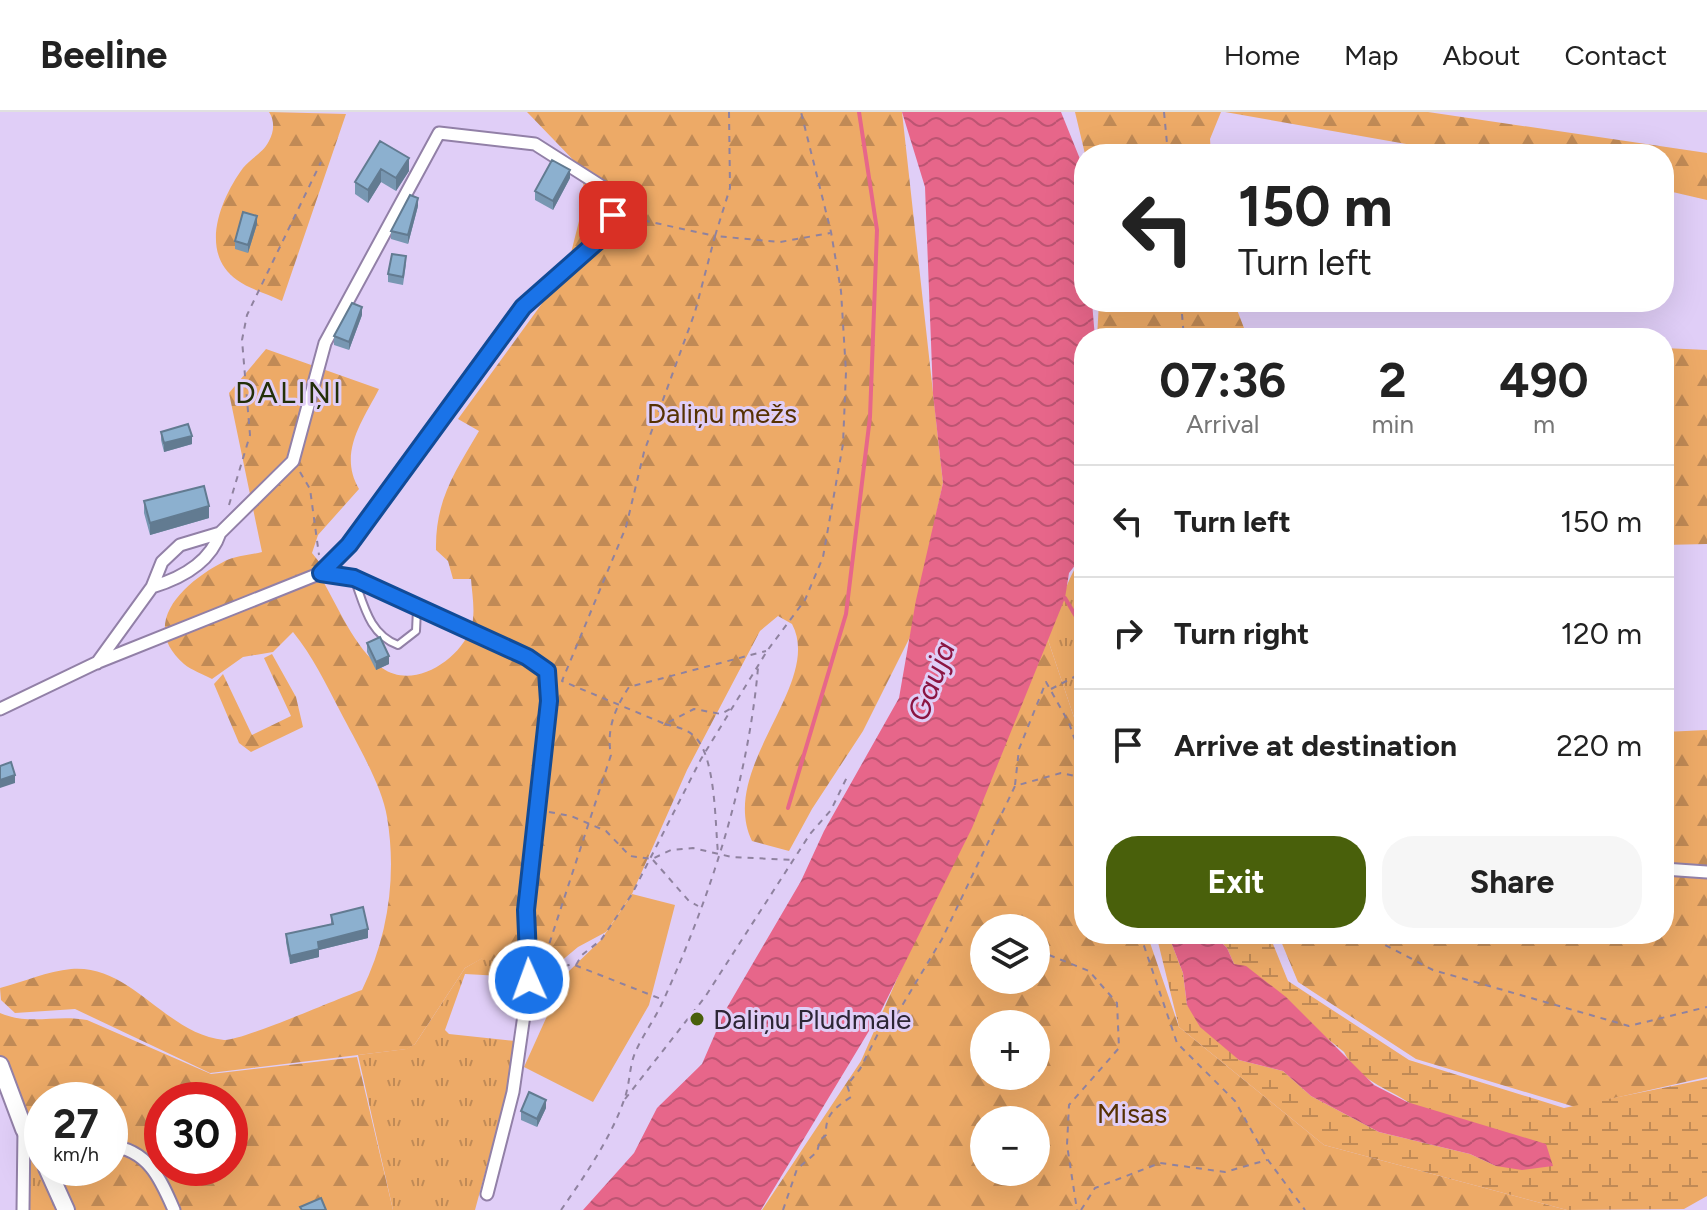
<!DOCTYPE html>
<meta charset="utf-8">
<style>
:root{--surface:#fff;--page:#f6f6f6;--text:#222;--muted:#767676;--line:#e0e0e0;--accent:#49600b}
body{margin:0;font-family:Figtree,sans-serif;background:var(--page);color:var(--text);height:100vh;display:flex;flex-direction:column;font-size:30px;white-space:nowrap}
*{box-sizing:border-box;margin:0}
p{font-size:26px;color:var(--muted)}
.icon{flex:none;width:44px;height:44px;fill:none;stroke:currentColor;stroke-width:2;stroke-linecap:round;stroke-linejoin:round}
.map{position:relative;flex:1;overflow:hidden}
.drawer{position:absolute;left:1074px;top:216px;width:600px;height:616px;display:flex;flex-direction:column;background:var(--surface);border-radius:32px;box-shadow:0 8px 32px #0002}
.drawer>*{flex:none}
.top-card{position:absolute;left:1074px;top:32px;width:600px;height:168px;border-radius:32px;box-shadow:0 8px 32px #0002;background:#fff;color:var(--text);overflow:hidden}
.buttons{position:absolute;left:970px;top:802px;display:grid;gap:16px}
.buttons a{display:grid;place-items:center;width:80px;height:80px;border-radius:50%;background:var(--surface);box-shadow:0 8px 32px #0002;font-size:40px}
.speed{position:absolute;left:24px;top:970px;display:flex;gap:16px;font-size:40px;font-weight:700;text-align:center}
.speed>*{display:grid;place-content:center;width:104px;height:104px;border-radius:50%;background:var(--surface);box-shadow:0 8px 32px #0002;line-height:1}
.speed small{font-size:20px;font-weight:400}
.speed .limit{border:12px solid #d22;background:#fff;color:#111}
.pin{position:absolute;display:grid;place-items:center;width:68px;height:68px;color:#fff;margin:-34px;border-radius:16px;box-shadow:0 4px 12px #0006}
.me{position:absolute;width:88px;margin:-44px;rotate:358deg;stroke-linejoin:round;filter:drop-shadow(0 0 6px #0008)}
.turn{display:flex;align-items:center;gap:28px;height:168px;padding:0 32px;font-size:36px}
.turn .icon{width:104px;height:104px;stroke-width:2.5}
.turn b{display:block;font-size:56px;line-height:68px}
.eta{display:flex;justify-content:space-evenly;align-items:center;height:136px;text-align:center}
.eta b{font-size:48px;font-weight:700;line-height:56px}
.action{display:flex;gap:16px;margin-top:auto;padding:16px 32px}
.action a{flex:1;height:92px;border-radius:32px;background:var(--accent);color:#fff;font-size:32px;font-weight:700;line-height:92px;text-align:center}
.action a+a{background:var(--page);color:var(--text)}
ul{padding:0;list-style:none}
li{display:flex;align-items:center;gap:24px;height:112px;padding:0 32px;border-top:2px solid var(--line)}
li div{flex:1}
li b{display:block;font-size:30px}
li em{font-style:normal}
header{display:flex;align-items:center;gap:48px;box-sizing:border-box;height:112px;padding:0 40px;background:var(--surface);border-bottom:2px solid var(--line)}
header strong{font-size:38px}
nav{display:flex;gap:44px;margin-inline-start:auto;font-size:28px}
.map>svg:first-child{display:block}
.grass{fill:url(#grass-tufts)}
.forest{fill:url(#forest-firs);fill-rule:evenodd}
.wetland{fill:url(#wetland-marsh)}
.park{fill:#edaa67}
.water{fill:url(#water-waves)}
.lines{fill:none;stroke-linecap:round;stroke-linejoin:round}
.stream{stroke:#e7668a;stroke-width:4}
.lane-casing{stroke:#9280a7;stroke-width:10}
.street-casing{stroke:#9280a7;stroke-width:15}
.secondary-casing{stroke:#9280a7;stroke-width:20}
.path{stroke:#8f829f;stroke-width:2;stroke-dasharray:6 6;stroke-linecap:butt}
.lane{stroke:#fff;stroke-width:6}
.street{stroke:#fff;stroke-width:11}
.secondary{stroke:#fff;stroke-width:16}
.wall{fill:#7897b2}
.shaded-wall{fill:#627b91}
.building{fill:#8cb0cf;stroke:#627b91;stroke-width:2}
.route-casing{stroke:#114b97;stroke-width:20}
.route{stroke:#1a73e8;stroke-width:14}
.poi-dot{fill:#49600b;stroke:#e0cef7;stroke-width:3}
.labels{text-anchor:middle;dominant-baseline:central;stroke-width:6;stroke-linejoin:round;paint-order:stroke}
.park-label{font-size:28px;fill:#563103;stroke:#e0cef7}
.poi-label{font-size:28px;fill:#2d2635;stroke:#e0cef7;text-anchor:start}
.neighbourhood-label{font-size:30px;letter-spacing:2px;fill:#232f09;stroke:#e0cef7}
.water-label{font-size:30px;font-style:italic;fill:#8b1542;stroke:#e0cef7}
</style>
<header>
<strong>Beeline</strong>
<nav><a>Home</a><a>Map</a><a>About</a><a>Contact</a></nav>
</header>
<div class="map">
<svg width="1707" height="1098" viewBox="0 0 1707 1098">
<defs>
<pattern id="grass-tufts" width="24" height="20" patternUnits="userSpaceOnUse" patternTransform="scale(2)"><rect width="24" height="20" fill="#edaa67"/><path d="M3 7l-1-3M5 7V3M7 7l1-3M15 17l-1-3M17 17v-4M19 17l1-3" fill="none" stroke="#c08a56"/></pattern>
<pattern id="forest-firs" width="22" height="20" patternUnits="userSpaceOnUse" patternTransform="scale(2)"><rect width="22" height="20" fill="#edaa67"/><path d="M5 1l3.5 6h-7zM16 11l3.5 6h-7z" fill="#c08a56"/></pattern>
<pattern id="wetland-marsh" width="20" height="14" patternUnits="userSpaceOnUse" patternTransform="scale(2)"><rect width="20" height="14" fill="#edaa67"/><path d="M1 5h8M5 5V1M11 12h8M15 12V8" fill="none" stroke="#c08a56"/></pattern>
<pattern id="water-waves" width="16" height="10" patternUnits="userSpaceOnUse" patternTransform="scale(2)"><rect width="16" height="10" fill="#e7668a"/><path d="M0 5q4-4 8 0t8 0" fill="none" stroke="#bc5472"/></pattern>
</defs>
<rect width="100%" height="100%" fill="#e0cef7"/>
<path class="grass" d="M1084,442V635L1047,525C1060,497 1066,466 1084,442Z
M484,845L511,856L521,855L519,865L465,862L445,918L449,922L515,929L506,983L475,1098H393L358,943L406,937L415,932L465,856Z
M24,1017L66,1098H23Z"/>
<path class="forest" d="M269,0L346,2L282,189C268,182 249,177 237,168C198,140 221,86 243,56C251,46 263,41 269,29C274,20 275,9 269,0Z
M527,0H902L943,371L910,525L863,619L812,697L789,739L752,729C717,656 824,572 792,512L778,504L760,519L687,658L632,782L606,820L578,835L560,850L511,856L483,846L465,856L415,932L407,937L210,961L75,897L15,901L1,888L0,876C23,870 48,859 71,857C132,852 165,922 224,928C239,930 339,886 362,878C388,825 397,764 387,705C382,673 355,628 340,599C326,572 312,543 293,520L273,540L243,545L212,567C203,562 191,558 184,552C138,512 184,470 225,449C235,444 250,443 262,440L229,281L266,237L379,277C362,310 338,341 359,377L318,423L312,441L328,461L320,464C338,494 354,536 382,556C413,578 459,549 471,516C476,502 472,482 471,467H453L448,449L436,438C435,388 455,360 479,319L458,307L567,157L585,85L581,56Z
M1075,0H1221L1210,27L1211,42H1085Z
M1225,0H1428L1707,41V88L1664,78V42H1463Z
M1099,190H1234L1244,216L1458,226H1097Z
M1664,236L1707,238V432L1664,433Z
M1047,525L1084,635V822H1147L1179,915L1324,1033L1567,1098H762L861,949ZM984,816H1036V868H984ZM984,912H1036V964H984ZM984,1008H1036V1060H984Z
M272,542L296,585L303,615L251,640L239,631L214,572L223,562L252,623L291,604L264,546Z
M1707,618V965L1575,995L1416,947L1298,870L1278,822H1664V620Z
M0,901C31,914 55,902 87,908L211,962L357,945L393,1098H66L47,1056H110V988H42V1047L0,953ZM162,988H230V1056H162Z"/>
<path class="wetland" d="M1156,822H1168L1183,861L1187,893L1239,948L1283,959L1311,984L1379,1020L1470,1042L1496,1054C1468,1034 1440,1012 1411,992C1386,975 1359,969 1344,940L1234,852L1227,836L1213,822H1269L1288,869L1409,948L1564,996L1707,967V1084L1684,1097L1567,1098L1324,1033L1179,915Z"/>
<path class="park" d="M632,782L675,793L649,893L593,990L524,955L566,862L601,828Z"/>
<path class="water" d="M902,0H1061L1080,47L1084,190H1092L1095,226H1084V442L1069,461L1065,486L972,716L881,899L761,1098H583L634,1041L657,996L702,952L725,899L801,769L824,719L899,586L916,488L943,371L933,282L925,75Z
M1168,822H1213L1227,836L1234,852L1246,854L1286,885L1374,973L1407,990L1546,1032L1553,1054L1522,1058L1496,1054L1470,1042L1379,1020L1311,984L1283,959L1239,948L1200,915L1187,893L1183,861Z"/>
<g class="lines">
<path class="stream" d="M1065,486L1084,518
M788,696L846,502L870,305L877,118L859,0"/>
<g class="lane-casing">
<path id="lane" d="M354,466C364,493 369,522 398,533L416,519L417,497"/>
</g>
<g class="street-casing">
<path id="street" d="M220,421L293,349L325,231L439,21L535,32L612,81L613,103L600,127L523,195L349,433L321,461
M97,551L152,475L162,450L180,433L220,421C210,451 182,466 152,475
M0,597L96,551L321,461L354,466L527,545L547,559L549,589L526,798L529,868L513,980L487,1082
M1664,757L1707,760
M110,1034C148,1037 161,1068 174,1098
M23,1098L24,1017"/>
</g>
<g class="secondary-casing">
<path id="secondary" d="M0,953L24,1017L42,1047
M47,1056L66,1098"/>
</g>
<path class="path" d="M729,0L730,76L715,124L780,130L830,121
M1164,0L1168,42
M626,92L646,109L715,124L695,200L644,340L626,415L562,569L665,612L694,597L721,602L732,596
M1181,190L1184,226
M300,360L310,377L319,443
M229,393L250,323L242,228L247,203L321,50
M1051,577L1084,560
M665,612C676,615 685,616 694,624C716,643 715,712 718,741
M1015,673L1019,637L1046,570L1069,611L1084,654
M549,700L571,704L606,719L630,744L652,747L671,738L693,736L732,745L793,748
M653,748L689,789L698,794
M1140,822L1177,931L1235,989L1268,1048L1305,1098
M1364,822L1433,858L1629,914L1707,895
M1049,843L1089,859L1117,891L1119,936L1069,993L1067,1033L1077,1098
M576,853L582,843L601,828L632,782L701,647L767,539L805,488L823,445L843,332L846,260L841,179L831,120L801,0
M542,854L611,643C606,618 615,596 629,575L766,539
M541,862L572,852L661,887
M625,987L705,885L810,722L831,698L848,663
M561,1098C584,1065 611,1026 624,988C630,973 629,955 635,941C643,922 656,906 664,887C711,783 748,669 758,556
M783,1098L797,1057L817,1040L820,1028L826,1023C825,1002 835,996 851,985L847,973L860,957L887,904L897,902L942,827L1015,674L1061,661L1084,666
M1081,1098L1095,1076L1160,1051L1225,1060L1267,1048"/>
<use href="#lane" class="lane"/>
<use href="#street" class="street"/>
<use href="#secondary" class="secondary"/>
</g>
<path class="wall" d="M380,29L409,59L396,79L381,70L368,91L355,82V70Z
M570,66L553,98L535,88V79Z
M418,94L408,132L391,127V119Z
M257,112L248,141L235,137V129Z
M406,152L403,173L388,170V162Z
M362,203L349,238L334,233V224Z
M161,320L192,332L164,340L161,328Z
M144,389L209,406L150,423L144,401Z
M367,531L389,552L376,558L367,540Z
M331,803L368,826L319,838V845L290,852L286,830V822L331,812Z
M546,996L537,1015L521,1008V999Z"/>
<path class="shaded-wall" d="M409,46V59L396,79V66Z
M381,57V70L368,91V78Z
M570,58V66L553,98V89Z
M418,86V94L408,132V123Z
M257,104V112L248,141V133Z
M362,195V203L349,238V230Z
M192,324V332L164,340V331Z
M209,394V406L150,423V411Z
M389,544V552L376,558V550Z
M15,663V671L0,676V668Z
M368,817V826L319,838V845L290,852V844L318,830Z
M546,988V996L537,1015V1007Z"/>
<path class="building" d="M380,29L409,46L396,66L381,57L368,78L355,70Z
M552,48L570,58L553,89L535,79Z
M410,83L418,86L408,123L391,119Z
M243,100L257,104L248,133L235,129Z
M392,142L406,144L403,165L388,162Z
M352,191L362,195L349,230L334,224Z
M188,312L192,324L164,331L161,320Z
M204,374L209,394L150,411L144,389Z
M380,525L389,544L376,550L367,531Z
M11,650L15,663L0,668V654Z
M363,795L368,817L318,830L319,837L290,844L286,822L333,812L331,803Z
M529,980L546,988L537,1007L521,999Z
M321,1086L326,1098H302L300,1095Z"/>
<g class="lines">
<g class="route-casing">
<path id="route" d="M529,868L526,798L549,589L547,559L527,545L354,466L321,461L349,433L523,195L600,127L613,103"/>
</g>
<use href="#route" class="route"/>
</g>
<circle class="poi-dot" cx="697" cy="907" r="8"/>
<g class="labels">
<g class="park-label">
<text x="722" y="301">Daliņu mežs</text>
<text x="1132" y="1001">Misas</text>
</g>
<g class="poi-label">
<text x="713" y="907">Daliņu Pludmale</text>
</g>
<g class="neighbourhood-label">
<text x="289" y="280">DALIŅI</text>
</g>
<g class="water-label">
<text transform="translate(931 569) rotate(-69)">Gauja</text>
</g>
</g>
</svg>
<div class="buttons">
<a><svg class="icon" aria-label="layers" viewBox="0 0 24 24"><path d="M12 4l9 5-9 5-9-5zM3 14l9 5 9-5"/></svg></a>
<a>+</a>
<a>−</a>
</div>
<div class="speed"><div>27<small>km/h</small></div><div class="limit">30</div></div>
<div class="pin" style="left:613px;top:103px;background:#d93025"><svg class="icon" aria-label="arrive" viewBox="0 0 24 24"><path d="M6 21V4h12l-3 4 3 4H6"/></svg></div>
<svg class="me" style="left:529px;top:868px" viewBox="-20 -20 40 40"><circle r="17" fill="#1a73e8" stroke="#fff" stroke-width="3"/><path d="M0-11L8 9 0 5-8 9z" fill="#fff"/></svg>
<div class="top-card">
<div class="turn"><svg class="icon" aria-label="left" viewBox="0 0 24 24"><path d="M17 20v-9H6M10 6l-5 5 5 5"/></svg><div><b>150 m</b>Turn left</div></div>
</div>
<section class="drawer">
<div class="eta">
<div><b>07:36</b><p>Arrival</p></div>
<div><b>2</b><p>min</p></div>
<div><b>490</b><p>m</p></div>
</div>
<ul>
<li><svg class="icon" aria-label="left" viewBox="0 0 24 24"><path d="M17 20v-9H6M10 6l-5 5 5 5"/></svg><div><b>Turn left</b></div><em>150 m</em></li>
<li><svg class="icon" aria-label="right" viewBox="0 0 24 24"><path d="M7 20v-9h11M14 6l5 5-5 5"/></svg><div><b>Turn right</b></div><em>120 m</em></li>
<li><svg class="icon" aria-label="arrive" viewBox="0 0 24 24"><path d="M6 21V4h12l-3 4 3 4H6"/></svg><div><b>Arrive at destination</b></div><em>220 m</em></li>
</ul>
<div class="action"><a>Exit</a><a>Share</a></div>
</section>
</div>
